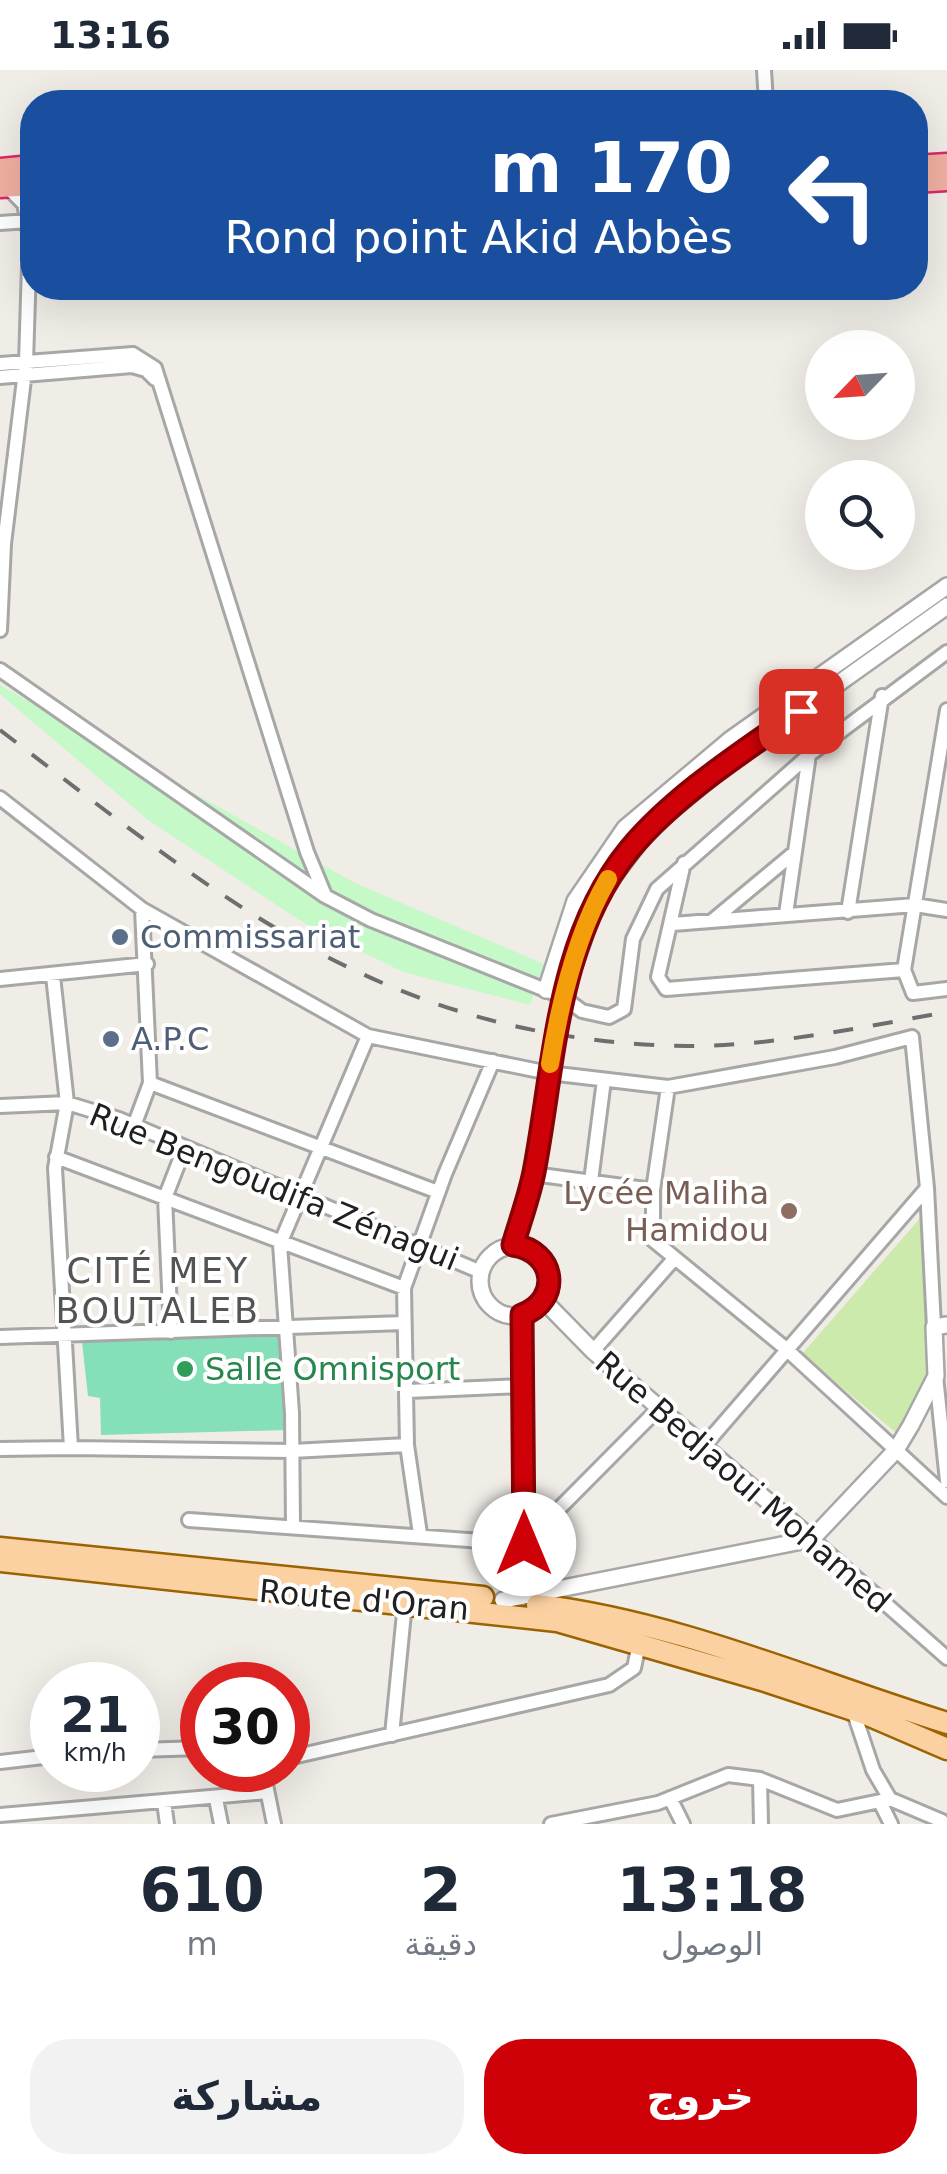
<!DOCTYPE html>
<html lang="ar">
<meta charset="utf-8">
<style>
:root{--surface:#fff;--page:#f2f2f3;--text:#1f2937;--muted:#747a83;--accent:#cf0108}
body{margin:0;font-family:"DejaVu Sans",Vazirmatn,sans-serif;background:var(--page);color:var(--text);direction:rtl;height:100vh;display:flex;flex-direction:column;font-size:38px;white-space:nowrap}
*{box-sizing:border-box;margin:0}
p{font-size:32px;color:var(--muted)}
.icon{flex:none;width:55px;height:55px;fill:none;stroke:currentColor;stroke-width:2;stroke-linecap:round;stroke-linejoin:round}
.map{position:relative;height:1754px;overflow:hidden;direction:ltr}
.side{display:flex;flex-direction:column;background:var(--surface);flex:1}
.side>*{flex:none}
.banner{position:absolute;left:20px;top:20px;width:908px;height:210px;border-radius:40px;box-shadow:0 10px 40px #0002;direction:rtl;background:#1a4fa0;color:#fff;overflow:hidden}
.needle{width:65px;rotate:245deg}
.fabs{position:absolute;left:805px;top:260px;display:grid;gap:20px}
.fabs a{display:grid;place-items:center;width:110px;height:110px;border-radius:50%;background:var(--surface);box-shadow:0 10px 40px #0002;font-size:50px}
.speed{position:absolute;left:30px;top:1592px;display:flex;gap:20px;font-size:50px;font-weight:700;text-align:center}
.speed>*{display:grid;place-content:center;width:130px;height:130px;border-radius:50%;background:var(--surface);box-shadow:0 10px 40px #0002;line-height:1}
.speed small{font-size:25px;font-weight:400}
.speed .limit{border:15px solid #d22;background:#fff;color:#111}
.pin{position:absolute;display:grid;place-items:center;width:85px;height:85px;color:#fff;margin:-42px;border-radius:20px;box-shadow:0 5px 15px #0006}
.me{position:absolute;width:110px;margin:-55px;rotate:0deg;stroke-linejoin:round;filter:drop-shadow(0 0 8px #0008)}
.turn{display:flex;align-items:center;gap:35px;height:210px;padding:0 30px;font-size:45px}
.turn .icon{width:130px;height:130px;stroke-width:2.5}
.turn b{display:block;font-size:70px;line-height:85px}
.eta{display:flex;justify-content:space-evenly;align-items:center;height:170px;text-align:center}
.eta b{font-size:60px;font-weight:800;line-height:70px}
.button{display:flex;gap:20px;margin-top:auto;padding:20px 30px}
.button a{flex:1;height:115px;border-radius:40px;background:var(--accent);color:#fff;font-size:40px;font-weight:800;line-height:115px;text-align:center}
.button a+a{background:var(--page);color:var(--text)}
.status{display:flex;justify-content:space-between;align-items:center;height:70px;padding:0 50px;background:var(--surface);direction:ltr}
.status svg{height:28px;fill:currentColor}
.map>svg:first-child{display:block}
.grass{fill:#cdeaad}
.park{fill:#c5f9c7}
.pitch{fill:#85dfb9}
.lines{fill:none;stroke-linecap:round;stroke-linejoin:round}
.minor-casing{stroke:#a7a7a7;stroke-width:18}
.tertiary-casing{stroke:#a7a7a7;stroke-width:20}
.primary-casing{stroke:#9b6301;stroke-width:25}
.trunk-casing{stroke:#db276b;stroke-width:25}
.minor{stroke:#fff;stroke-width:12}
.tertiary{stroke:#fff;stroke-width:15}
.primary{stroke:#fbd1a1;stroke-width:20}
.trunk{stroke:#f1b0a2;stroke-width:20}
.rail{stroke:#6e6e6e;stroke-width:4;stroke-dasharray:20 20;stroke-linecap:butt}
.tertiary-bridge-casing{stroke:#a7a7a7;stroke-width:20;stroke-linecap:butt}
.tertiary-bridge{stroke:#fff;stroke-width:15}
.route-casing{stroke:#870105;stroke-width:25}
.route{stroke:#cf0108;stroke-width:18}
.slow{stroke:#f59e0b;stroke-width:18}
.service-dot{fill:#5c6f8a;stroke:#fff;stroke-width:4}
.education-dot{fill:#8d6e63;stroke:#fff;stroke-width:4}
.leisure-dot{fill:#2e9e5b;stroke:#fff;stroke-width:4}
.labels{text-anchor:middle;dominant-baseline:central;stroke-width:8;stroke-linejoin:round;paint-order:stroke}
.service-label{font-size:32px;fill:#4e5e75;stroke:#fff;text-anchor:start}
.street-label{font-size:32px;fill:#202020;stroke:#fff}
.education-label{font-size:32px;fill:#785e54;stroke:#fff;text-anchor:end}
.leisure-label{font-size:32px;fill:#27864d;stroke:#fff;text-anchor:start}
.neighbourhood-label{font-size:35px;letter-spacing:2.5px;fill:#535353;stroke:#fff}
</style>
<div class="status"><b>13:16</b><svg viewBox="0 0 49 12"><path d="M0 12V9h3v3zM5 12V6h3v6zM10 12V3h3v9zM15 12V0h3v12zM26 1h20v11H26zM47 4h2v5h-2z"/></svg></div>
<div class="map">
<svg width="947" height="1754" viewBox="0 0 947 1754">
<rect width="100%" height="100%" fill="#f0ede7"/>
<path class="grass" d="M922,1146L930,1308L895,1362L802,1284Z"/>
<path class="park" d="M0,615L355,813L544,894L530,935L403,902L304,853L148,750L0,624Z"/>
<path class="pitch" d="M284,1264L287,1360L101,1365L100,1328L88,1326L82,1272Z"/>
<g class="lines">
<g class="minor-casing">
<path id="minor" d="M764,0L766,32
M0,153L29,151
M0,294L133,284L155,298L307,782L324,823
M0,307L132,296L146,300L155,309
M0,560L4,474L26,293L30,162L24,134L7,117
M0,600L325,826L371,850L563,927L582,941L609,947L624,939L633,869L657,819L809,685L947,582
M947,640L904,900L913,923L947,919
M0,728L142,839L368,966L549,1003L668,1017L835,987L912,967L927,1118L934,1257
M684,793L658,907L666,919L904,900
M848,842L882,626
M786,844L809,685
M712,851L795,782
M673,854L915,835L947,840
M0,909L147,894
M150,1013L438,1122
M668,1017L653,1120V1170L785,1278L947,1427
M0,1036L67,1033L119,1049L481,1202
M134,1056L150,1013L142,839
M56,1087L404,1218
M533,1104L653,1120
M591,1111L604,1010
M522,1245L524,1474L530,1525
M171,1262L165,1128L184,1079
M0,1267L403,1253
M593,1281L674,1189
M936,1306L947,1411
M408,1321L523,1316
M704,1376L927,1118
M71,1378L292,1381L407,1375
M0,1379L71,1378L55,1098L67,1033L53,906
M189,1450L524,1474L660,1337
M293,1456L292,1343L280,1174L368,966
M420,1464L407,1375L404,1218L445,1104L493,991
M812,1469L947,1588
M392,1665L405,1533
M138,1680L202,1678
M288,1688L609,1615L634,1598L639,1574
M0,1692L52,1686
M263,1700L274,1754
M760,1709L761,1754
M670,1728L683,1754
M216,1729L221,1754
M890,1729L942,1751
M164,1732L167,1754
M880,1732L891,1754
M0,1745L267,1722
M551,1754L658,1733L728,1705L760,1709L837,1740L890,1729L873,1700L853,1640"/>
</g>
<g class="tertiary-casing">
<path id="tertiary" d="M546,920L575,831L625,758L731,669L947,516
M563,927L599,825L651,757L741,683L947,536
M513,1175L533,1104L551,987
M480 1211a35 35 0 1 1 70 0a35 35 0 1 1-70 0Z
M544,1231L593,1281L812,1469
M503,1530L812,1469L896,1380L911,1355L936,1306L934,1257L947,1255"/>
</g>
<g class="primary-casing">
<path id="primary" d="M0,1478L483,1527
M0,1491L557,1551L765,1611L868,1645L947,1679
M537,1535C679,1552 811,1611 947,1653"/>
</g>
<g class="trunk-casing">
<path id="trunk" d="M915,96L947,94
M0,99L32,96
M915,112L947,110
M0,117L32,115"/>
</g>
<use href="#minor" class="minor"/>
<use href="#tertiary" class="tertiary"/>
<use href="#primary" class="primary"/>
<use href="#trunk" class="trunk"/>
<path class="rail" d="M0,660C214,823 372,960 654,975C751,981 852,959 947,942"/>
<g class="tertiary-bridge-casing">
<path id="tertiary-bridge" d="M551,987L563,927"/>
</g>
<use href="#tertiary-bridge" class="tertiary-bridge"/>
</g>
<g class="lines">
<g class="route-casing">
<path id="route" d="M524,1474L522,1245C562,1230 556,1181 513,1175C520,1151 529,1127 534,1102C555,993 556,869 630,779C676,724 743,682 801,641"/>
</g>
<use href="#route" class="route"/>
<path class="slow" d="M550,994C560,932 576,864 608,809"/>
</g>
<g class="service-dot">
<circle cx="120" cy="867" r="10"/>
<circle cx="111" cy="969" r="10"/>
</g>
<circle class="education-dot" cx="789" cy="1141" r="10"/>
<circle class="leisure-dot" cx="185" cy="1299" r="10"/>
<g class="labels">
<g class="service-label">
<text x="140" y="867">Commissariat</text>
<text x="131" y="969">A.P.C</text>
</g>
<g class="street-label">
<text transform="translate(274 1117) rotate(22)">Rue Bengoudifa Zénagui</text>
<text transform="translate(743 1412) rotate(41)">Rue Bedjaoui Mohamed</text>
<text transform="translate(364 1530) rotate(5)">Route d'Oran</text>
</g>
<g class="education-label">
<text x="769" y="1123">Lycée Maliha<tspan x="769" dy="37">Hamidou</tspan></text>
</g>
<g class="leisure-label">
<text x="205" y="1299">Salle Omnisport</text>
</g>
<g class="neighbourhood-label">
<text x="158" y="1201">CITÉ MEY<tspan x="158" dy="40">BOUTALEB</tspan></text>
</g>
</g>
</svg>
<div class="fabs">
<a><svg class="needle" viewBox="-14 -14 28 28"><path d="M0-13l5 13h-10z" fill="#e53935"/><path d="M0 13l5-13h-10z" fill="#747a83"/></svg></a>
<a><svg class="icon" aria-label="search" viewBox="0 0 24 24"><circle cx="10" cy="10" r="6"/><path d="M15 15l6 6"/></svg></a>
</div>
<div class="speed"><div>21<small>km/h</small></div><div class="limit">30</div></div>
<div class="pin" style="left:801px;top:641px;background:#d93025"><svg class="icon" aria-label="arrive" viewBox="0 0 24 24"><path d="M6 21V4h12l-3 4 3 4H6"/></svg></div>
<svg class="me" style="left:524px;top:1474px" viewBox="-20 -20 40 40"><circle r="19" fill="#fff"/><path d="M0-13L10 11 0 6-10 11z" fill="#cf0108"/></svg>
<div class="banner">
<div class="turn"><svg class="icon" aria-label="left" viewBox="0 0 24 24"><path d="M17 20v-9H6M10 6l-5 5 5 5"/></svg><div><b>170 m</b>Rond point Akid Abbès</div></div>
</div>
</div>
<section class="side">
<div class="eta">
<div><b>13:18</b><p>الوصول</p></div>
<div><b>2</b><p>دقيقة</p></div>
<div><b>610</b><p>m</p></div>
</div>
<div class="button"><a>خروج</a><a>مشاركة</a></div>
</section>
